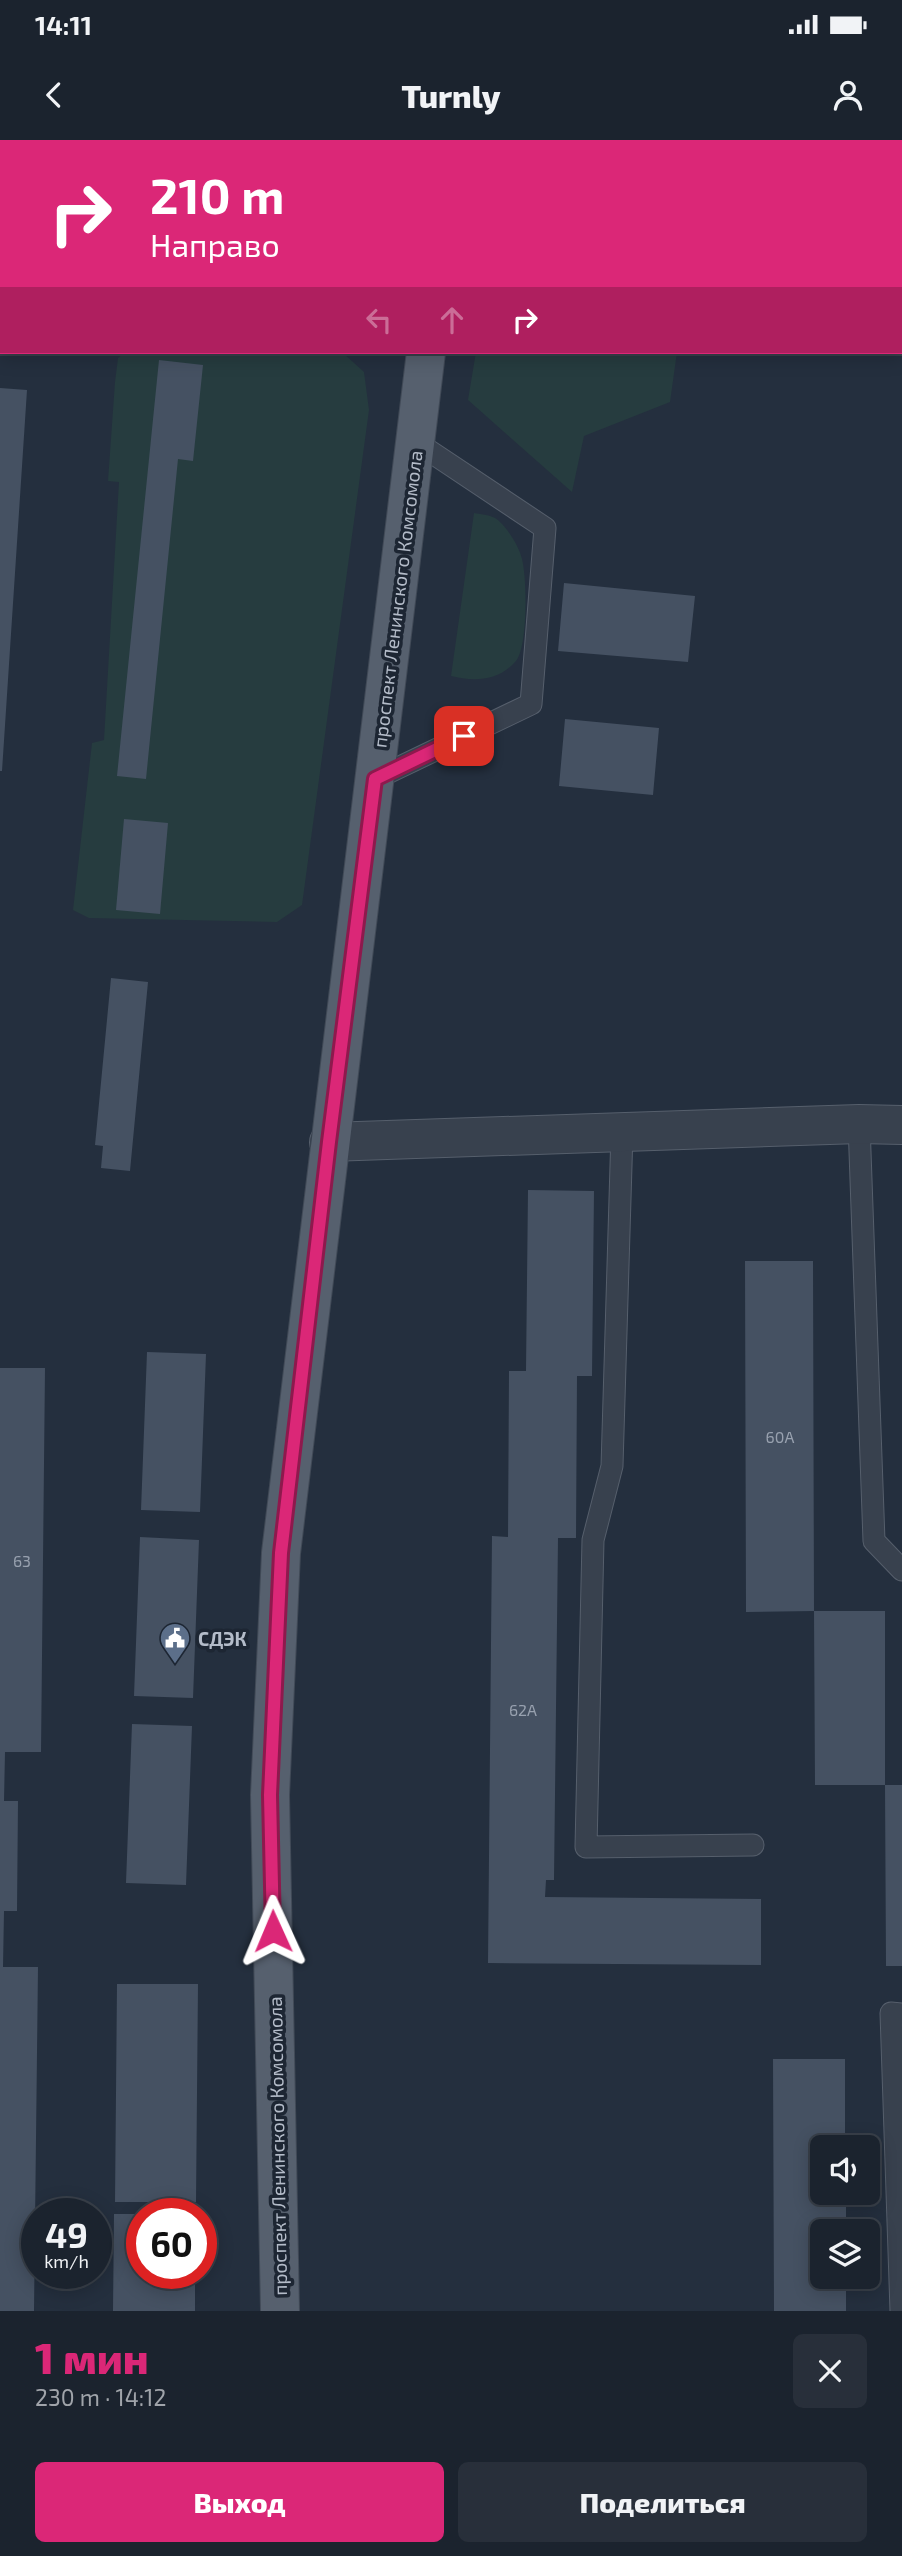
<!DOCTYPE html>
<html lang="ru">
<meta charset="utf-8">
<style>
:root{--surface:#1b232e;--page:#282f3a;--text:#f1f3f6;--muted:#a0a4aa;--line:#39404a;--accent:#db2777}
body{margin:0;font-family:"Exo 2",sans-serif;background:var(--page);color:var(--text);height:100vh;display:flex;flex-direction:column;font-size:26px;white-space:nowrap}
*{box-sizing:border-box;margin:0}
p{font-size:23px;color:var(--muted)}
.icon{flex:none;width:38px;height:38px;fill:none;stroke:currentColor;stroke-width:2;stroke-linecap:round;stroke-linejoin:round}
.map{position:relative;height:2171px;overflow:hidden}
.side{display:flex;flex-direction:column;background:var(--surface);flex:1}
.side>*{flex:none}
.banner{position:absolute;left:0px;top:0px;width:903px;height:214px;box-shadow:0 4px 18px #0003,0 0 0 2px var(--line);background:#db2777;color:#fff;overflow:hidden}
.fabs{position:absolute;left:810px;top:1995px;display:grid;gap:14px}
.fabs a{display:grid;place-items:center;width:70px;height:70px;border-radius:10px;background:var(--surface);box-shadow:0 4px 18px #0003,0 0 0 2px var(--line);font-size:35px}
.speed{position:absolute;left:21px;top:2058px;display:flex;gap:14px;font-size:35px;font-weight:700;text-align:center}
.speed>*{display:grid;place-content:center;width:91px;height:91px;border-radius:50%;background:var(--surface);box-shadow:0 4px 18px #0003,0 0 0 2px var(--line);line-height:1}
.speed small{font-size:18px;font-weight:400}
.speed .limit{border:10px solid #d22;background:#fff;color:#111}
.pin{position:absolute;display:grid;place-items:center;width:60px;height:60px;color:#fff;margin:-30px;border-radius:14px;box-shadow:0 4px 10px #0006}
.me{position:absolute;width:77px;margin:-38px;rotate:359deg;stroke-linejoin:round;filter:drop-shadow(0 0 5px #0008)}
.turn{display:flex;align-items:center;gap:24px;height:147px;padding:0 35px;font-size:32px}
.turn .icon{width:91px;height:91px;stroke-width:2.5}
.turn b{display:block;font-size:49px;line-height:60px}
.lanes{display:flex;align-items:center;height:66px;padding:0 35px;background:#0003;justify-content:center;gap:35px;direction:ltr}
.lanes .off{opacity:.35}
.round{display:grid;place-items:center;flex:none;width:74px;height:74px;border-radius:10px;background:var(--page)}
.headline{display:flex;align-items:center;justify-content:space-between;height:119px;padding:0 35px}
h1{font-size:42px;font-weight:800;line-height:52px;color:var(--accent)}
.button{display:flex;gap:14px;margin-top:auto;padding:14px 35px}
.button a{flex:1;height:80px;border-radius:10px;background:var(--accent);color:#fff;font-size:28px;font-weight:800;line-height:80px;text-align:center}
.button a+a{background:var(--page);color:var(--text)}
.status{display:flex;justify-content:space-between;align-items:center;height:49px;padding:0 35px;background:var(--surface);direction:ltr}
.status svg{height:19px;fill:currentColor}
header{display:flex;justify-content:space-between;align-items:center;height:91px;padding:0 35px;background:var(--surface);font-size:32px;font-weight:800}
.map>svg:first-child{display:block}
.green{fill:#263c3f}
.building{fill:#455162}
.lines{fill:none;stroke-linecap:round;stroke-linejoin:round}
.lane-casing{stroke:#565f6c;stroke-width:23}
.street-casing{stroke:#565f6c;stroke-width:40}
.primary-casing{stroke:#414a57;stroke-width:40}
.lane{stroke:#38414e;stroke-width:21}
.street{stroke:#38414e;stroke-width:38}
.primary{stroke:#56606e;stroke-width:38}
.route-casing{stroke:#8e194d;stroke-width:18}
.route{stroke:#db2777;stroke-width:12}
.labels{text-anchor:middle;dominant-baseline:central;stroke-width:7;stroke-linejoin:round;paint-order:stroke}
.number-label{font-size:16px;fill:#98a1af}
.street-label{font-size:19px;fill:#b4bcc9;stroke:#1d2633}
.poi-label{font-size:19px;font-weight:bold;fill:#b4bcc9;stroke:#1d2633;text-anchor:start}
</style>
<div class="status"><b>14:11</b><svg viewBox="0 0 49 12"><path d="M0 12V9h3v3zM5 12V6h3v6zM10 12V3h3v9zM15 12V0h3v12zM26 1h20v11H26zM47 4h2v5h-2z"/></svg></div>
<header><svg class="icon" aria-label="back" viewBox="0 0 24 24"><path d="M15 5l-7 7 7 7"/></svg>Turnly<svg class="icon" aria-label="person" viewBox="0 0 24 24"><circle cx="12" cy="8" r="4"/><path d="M4 21q1-7 8-7t8 7"/></svg></header>
<div class="map">
<svg width="902" height="2171" viewBox="0 0 902 2171">
<rect width="100%" height="100%" fill="#242f3e"/>
<path class="green" d="M0,0H214L2,2V113Z
M125,212L343,213L364,232L369,270L302,765L277,782L89,778L73,770L92,603L104,600L119,342L108,341L115,242L118,218Z
M476,212H677L670,262L584,296L572,352L468,260Z
M474,373C480,374 489,375 495,378C506,385 519,406 522,419C527,438 528,506 516,521C499,541 474,542 451,536Z"/>
<path class="building" d="M159,220L203,225L193,321L178,319L146,639L117,636Z
M0,248L27,250L2,631H0Z
M564,443L695,456L688,522L558,511Z
M565,579L659,588L653,655L559,646Z
M124,679L168,683L160,774L116,770Z
M111,838L148,842L130,1031L101,1028L103,1006L95,1005Z
M528,1050L594,1051L592,1236H577L576,1398H558L554,1740H546L545,1757L761,1759V1825L488,1823L492,1396L508,1397L509,1231H526Z
M745,1121H813L814,1471L746,1472Z
M147,1212L206,1214L200,1372L141,1370Z
M0,1228H45L41,1612H5L4,1661H18L17,1771H4L3,1827H38L34,2171H0Z
M140,1397L199,1400L193,1558L134,1556Z
M814,1471H885V1645H815Z
M132,1584L192,1586L186,1745L126,1743Z
M885,1645H902V1826H886Z
M117,1844H198L196,2062H115Z
M773,1919H845V2007H822V2053H846V2091H822V2137H846V2171H774Z
M114,2074H142V2133H195V2171H113Z"/>
<g class="lines">
<g class="lane-casing">
<path id="lane" d="M375,639L531,564L545,388L416,302
M859,984L874,1401L902,1430
M622,992L612,1326L593,1400L586,1707L753,1705
M901,2171L891,1873L902,1874"/>
</g>
<g class="street-casing">
<path id="street" d="M329,1002L859,984L902,985"/>
</g>
<g class="primary-casing">
<path id="primary" d="M453,2L454,0
M280,2171L270,1655L281,1413L426,212"/>
</g>
<use href="#lane" class="lane"/>
<use href="#street" class="street"/>
<use href="#primary" class="primary"/>
</g>
<g class="lines">
<g class="route-casing">
<path id="route" d="M273,1791L270,1655L281,1413L329,1002L375,639L464,596"/>
</g>
<use href="#route" class="route"/>
</g>
<defs>
<g id="civic-pin" transform="scale(1.575)"><path d="M0 17L-7.5 6A9.5 9.5 0 1 1 7.5 6Z" fill="#5c6f8a" stroke="#1d2633"/><path d="M-.6-6.5H3V-4.5H.6V-3L4-1V1h2V6H-6V1h2V-1L-.6-3ZM-1.2 2.5V6h2.4V2.5Z" fill="#fff"/></g>
</defs>
<g fill-rule="evenodd">
<use href="#civic-pin" x="175" y="1498"/>
</g>
<g class="labels">
<g class="number-label">
<text x="780" y="1296">60А</text>
<text x="22" y="1420">63</text>
<text x="523" y="1569">62А</text>
</g>
<g class="street-label">
<text transform="translate(397 459) rotate(-83)">проспект Ленинского Комсомола</text>
<text transform="translate(277 2006) rotate(-91)">проспект Ленинского Комсомола</text>
</g>
<g class="poi-label">
<text x="198" y="1498">СДЭК</text>
</g>
</g>
</svg>
<div class="fabs">
<a><svg class="icon" aria-label="sound" viewBox="0 0 24 24"><path d="M4 9h4l5-4v14l-5-4H4zM17 9q2 3 0 6"/></svg></a>
<a><svg class="icon" aria-label="layers" viewBox="0 0 24 24"><path d="M12 4l9 5-9 5-9-5zM3 14l9 5 9-5"/></svg></a>
</div>
<div class="speed"><div>49<small>km/h</small></div><div class="limit">60</div></div>
<div class="pin" style="left:464px;top:596px;background:#d93025"><svg class="icon" aria-label="arrive" viewBox="0 0 24 24"><path d="M6 21V4h12l-3 4 3 4H6"/></svg></div>
<svg class="me" style="left:273px;top:1791px" viewBox="-20 -20 40 40"><path d="M0-17L14 15 0 8-14 15z" fill="#db2777" stroke="#fff" stroke-width="4"/></svg>
<div class="banner">
<div class="turn"><svg class="icon" aria-label="right" viewBox="0 0 24 24"><path d="M7 20v-9h11M14 6l5 5-5 5"/></svg><div><b>210 m</b>Направо</div></div>
<div class="lanes"><svg class="icon off" aria-label="left" viewBox="0 0 24 24"><path d="M17 20v-9H6M10 6l-5 5 5 5"/></svg><svg class="icon off" aria-label="ahead" viewBox="0 0 24 24"><path d="M12 20V5M6 11l6-6 6 6"/></svg><svg class="icon" aria-label="right" viewBox="0 0 24 24"><path d="M7 20v-9h11M14 6l5 5-5 5"/></svg></div>
</div>
</div>
<section class="side">
<div class="headline"><div><h1>1 мин</h1><p>230 m · 14:12</p></div><a class="round"><svg class="icon" aria-label="close" viewBox="0 0 24 24"><path d="M6 6l12 12M18 6L6 18"/></svg></a></div>
<div class="button"><a>Выход</a><a>Поделиться</a></div>
</section>
